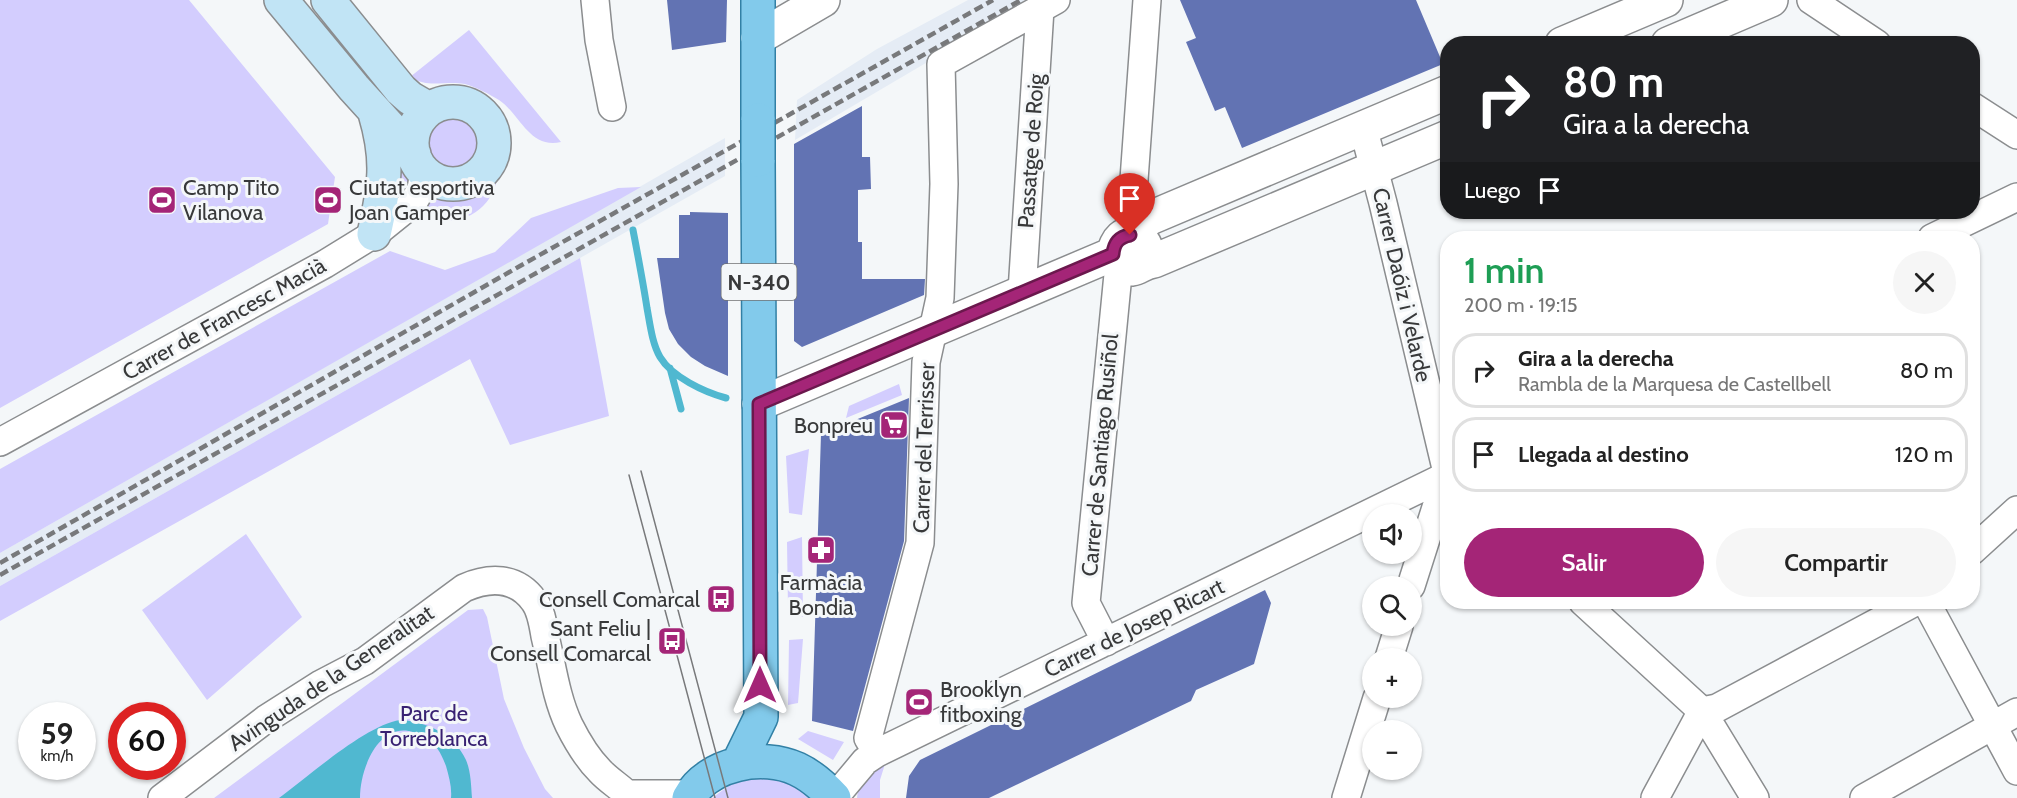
<!DOCTYPE html>
<html lang="es">
<meta charset="utf-8">
<style>
:root{--surface:#fff;--page:#f6f6f6;--text:#222;--muted:#767676;--line:#e0e0e0;--accent:#a42577}
body{margin:0;font-family:Cabin,sans-serif;background:var(--page);color:var(--text);height:100vh;display:flex;flex-direction:column;font-size:22px;white-space:nowrap}
*{box-sizing:border-box;margin:0}
p{font-size:20px;color:var(--muted)}
.icon{flex:none;width:33px;height:33px;fill:none;stroke:currentColor;stroke-width:2;stroke-linecap:round;stroke-linejoin:round}
.map{position:relative;flex:1;overflow:hidden}
.sheet{position:absolute;left:1440px;top:231px;width:540px;height:378px;display:flex;flex-direction:column;background:var(--surface);border-radius:24px;box-shadow:0 2px 4px #0004}
.sheet>*{flex:none}
.guide{position:absolute;left:1440px;top:36px;width:540px;height:183px;border-radius:24px;box-shadow:0 2px 4px #0004;background:#202124;color:#fff;overflow:hidden}
.controls{position:absolute;left:1362px;top:504px;display:grid;gap:12px}
.controls a{display:grid;place-items:center;width:60px;height:60px;border-radius:50%;background:var(--surface);box-shadow:0 2px 4px #0004;font-size:30px}
.speed{position:absolute;left:18px;top:702px;display:flex;gap:12px;font-size:30px;font-weight:700;text-align:center}
.speed>*{display:grid;place-content:center;width:78px;height:78px;border-radius:50%;background:var(--surface);box-shadow:0 2px 4px #0004;line-height:1}
.speed small{font-size:15px;font-weight:400}
.speed .limit{border:9px solid #d22;background:#fff;color:#111}
.pin{position:absolute;display:grid;place-items:center;width:51px;height:51px;color:#fff;margin:-62px -26px;border-radius:50% 50% 50% 0;rotate:-45deg;box-shadow:0 0 6px #0007}
.pin .icon{rotate:45deg}
.me{position:absolute;width:66px;margin:-33px;rotate:0deg;stroke-linejoin:round;filter:drop-shadow(0 0 4px #0008)}
.turn{display:flex;align-items:center;gap:21px;height:126px;padding:0 24px;font-size:27px}
.turn .icon{width:78px;height:78px;stroke-width:2.5}
.turn b{display:block;font-size:42px;line-height:51px}
.then{display:flex;align-items:center;height:57px;padding:0 24px;background:#0003;gap:12px;font-size:22px}
.round{display:grid;place-items:center;flex:none;width:63px;height:63px;border-radius:32px;background:var(--page)}
.head{display:flex;align-items:center;justify-content:space-between;height:102px;padding:0 24px}
h1{font-size:36px;font-weight:600;line-height:45px;color:#1e9e55}
.action{display:flex;gap:12px;margin-top:auto;padding:12px 24px}
.action a{flex:1;height:69px;border-radius:36px;background:var(--accent);color:#fff;font-size:24px;font-weight:600;line-height:69px;text-align:center}
.action a+a{background:var(--page);color:var(--text)}
ul{padding:0;list-style:none}
li{display:flex;align-items:center;gap:18px;height:75px;margin:0 12px 9px;padding:0 12px;border:3px solid var(--line);border-radius:24px}
li div{flex:1}
li b{display:block;font-size:22px}
li em{font-style:normal}
.map>svg:first-child{display:block}
.built{fill:#e5ecf5}
.green{fill:#d3cdfe}
.water{fill:#50b8d0}
.lines{fill:none;stroke-linecap:round;stroke-linejoin:round}
.stream{stroke:#50b8d0;stroke-width:7}
.building{fill:#6273b3}
.minor-casing{stroke:#8b8d8f;stroke-width:30}
.tertiary-casing{stroke:#8b8d8f;stroke-width:36}
.secondary-casing{stroke:#8b8d8f;stroke-width:36}
.primary-casing{stroke:#3280a5;stroke-width:36}
.minor{stroke:#fff;stroke-width:27}
.tertiary{stroke:#fff;stroke-width:33}
.secondary{stroke:#c1e4f5;stroke-width:33}
.primary{stroke:#82caeb;stroke-width:33}
.tram{stroke:#78797b;stroke-width:1.5}
.rail{stroke:#78797b;stroke-width:4.5;stroke-dasharray:9 4.5;stroke-linecap:butt}
.primary-bridge-casing{stroke:#3280a5;stroke-width:36;stroke-linecap:butt}
.primary-bridge{stroke:#82caeb;stroke-width:33}
.route-casing{stroke:#6b184d;stroke-width:15}
.route{stroke:#a42577;stroke-width:10}
.labels{text-anchor:middle;dominant-baseline:central;stroke-width:6;stroke-linejoin:round;paint-order:stroke}
.shield{fill:#f4f7f9;stroke:#707273;stroke-width:1.5}
.shield-label{font-size:21px;font-weight:bold;fill:#38393a}
.street-label{font-size:22px;fill:#38393a;stroke:#f4f7f9}
.poi-label{font-size:22px;fill:#38393a;stroke:#f4f7f9;text-anchor:start}
.park-label{font-size:22px;fill:#382172;stroke:#f4f7f9}
</style>
<div class="map">
<svg width="2017" height="798" viewBox="0 0 2017 798">
<rect width="100%" height="100%" fill="#f4f7f9"/>
<path class="built" d="M968,0H1033L795,140L797,100L877,49Z
M725,138V176L0,586V553Z"/>
<path class="green" d="M0,0H189L335,177L328,224L0,408Z
M469,30L561,142C529,149 521,115 499,100C489,94 476,87 465,84C444,80 430,89 410,77Z
M396 170a51 51 0 1 1 102 0a51 51 0 1 1-102 0Z
M641,187L0,553V469L390,251L445,270L495,252L531,218L618,188Z
M580,258L609,416L510,445L470,359L0,621V586Z
M899,384L902,395L846,418L849,406Z
M809,449L802,515L789,513L786,456Z
M246,534L302,617L207,700L142,610Z
M802,537L803,617L788,609L787,542Z
M483,609L487,617L504,699L524,748L545,789L553,798H214L468,610Z
M803,639L798,703L788,705L789,640Z
M808,731L844,742L833,760L798,739Z
M886,761L880,780V798H857L859,783Z
M757,778C779,780 796,782 813,798H712L734,782Z"/>
<path class="water" d="M400,720C426,721 455,735 466,760C471,772 471,785 472,798H451C452,787 449,777 446,766C441,753 437,745 425,738C384,711 360,764 360,798H279C309,776 366,725 400,720Z"/>
<g class="lines">
<path class="stream" d="M633,230C638,256 643,282 647,308C650,324 652,343 660,357C672,377 704,392 726,398
M670,368L681,409"/>
</g>
<path class="building" d="M667,0H727L726,42L672,50Z
M1180,0H1416L1443,64L1242,148L1225,107L1215,111L1186,42L1196,38Z
M862,106V157H870L871,189L858,190V242H862V279H925L924,295L802,347L794,341V144Z
M690,212L728,213V376L705,366L691,357L678,344L669,329L665,313L657,258H679V215H690Z
M909,398L904,541L853,731L812,721L821,434Z
M1265,590L1271,603L1254,664L1196,690L1191,701L989,798H906L909,776L920,760Z"/>
<g class="lines">
<g class="minor-casing">
<path id="minor" d="M595,0L599,40L612,107
M1811,0L1877,44
M1972,106L2017,135
M1363,127L1383,203L1448,477
M1130,235L1147,0
M1932,238L2017,197
M1022,292L1040,9
M0,442L325,264L377,232L413,203L421,189L424,172
M1972,551L2017,510
M1411,586L1446,476
M1583,602L1702,711L1755,798
M1926,602L2017,771
M1106,642L1086,603L1119,264
M1389,658L1399,626
M1702,711L1717,708L1915,602
M877,753L868,738L920,543L926,362L940,298L944,184L941,64L1056,0
M627,794H691
M162,798L266,719L321,684L365,661L464,588C489,577 516,576 534,601C541,610 543,624 545,636C552,665 556,698 569,725C577,741 587,758 600,771C609,781 622,788 631,798
M834,798L865,761L877,753L1448,475
M1346,798L1377,698
M1655,798L1702,711
M1864,798L2017,712"/>
</g>
<g class="tertiary-casing">
<path id="tertiary" d="M758,38L823,0
M1562,44L1666,0
M1668,44L1771,0
M1136,236L1141,225L1150,218L1448,92
M1143,262L1145,245C1123,209 1095,272 1132,269C1139,268 1144,262 1154,261L1448,137
M759,404L1113,254"/>
</g>
<g class="secondary-casing">
<path id="secondary" d="M281,0L354,88L414,154
M328,0L401,90L410,98L429,109
M412 143a41 41 0 1 1 82 0a41 41 0 1 1-82 0Z
M374,234C385,186 389,160 375,113"/>
</g>
<g class="primary-casing">
<path id="primary" d="M758,0V120
M738,764L761,717L758,160
M689,798C708,763 763,753 797,769C812,776 823,786 834,798"/>
</g>
<use href="#minor" class="minor"/>
<use href="#tertiary" class="tertiary"/>
<use href="#secondary" class="secondary"/>
<use href="#primary" class="primary"/>
<path class="tram" d="M641,471L728,798
M629,475L715,798"/>
<path class="rail" d="M0,563L520,266L993,0
M0,575L1021,0"/>
<g class="primary-bridge-casing">
<path id="primary-bridge" d="M758,120V160"/>
</g>
<use href="#primary-bridge" class="primary-bridge"/>
</g>
<g class="lines">
<g class="route-casing">
<path id="route" d="M760,685L759,404L1113,254C1114,243 1119,237 1130,235"/>
</g>
<use href="#route" class="route"/>
</g>
<defs>
<g id="stadium-square" transform="scale(1.5)"><rect x="-9" y="-9" width="18" height="18" rx="4" fill="#a42577" stroke="#f4f7f9"/><path d="M0-5a6.5 5 0 1 0 0 10a6.5 5 0 1 0 0-10ZM-3.5-1.8h7v3.6h-7Z" fill="#fff"/></g>
<g id="supermarket-square" transform="scale(1.5)"><rect x="-9" y="-9" width="18" height="18" rx="4" fill="#a42577" stroke="#f4f7f9"/><path d="M-6-5.5h2.5l.6 2H6L4.5 2H-2.5L-4.4-4H-6ZM-1.5 3.2a1.3 1.3 0 1 0 .1 0ZM3 3.2a1.3 1.3 0 1 0 .1 0Z" fill="#fff"/></g>
<g id="pharmacy-square" transform="scale(1.5)"><rect x="-9" y="-9" width="18" height="18" rx="4" fill="#a42577" stroke="#f4f7f9"/><path d="M-2-6h4v4h4v4h-4v4h-4v-4h-4v-4h4Z" fill="#fff"/></g>
<g id="bus-square" transform="scale(1.5)"><rect x="-9" y="-9" width="18" height="18" rx="4" fill="#a42577" stroke="#f4f7f9"/><path d="M-5-6H5V4H4V6H2V4H-2V6H-4V4H-5ZM-3.5-4V0h7V-4ZM-3.5 1.2v1.5H-2V1.2ZM2 1.2v1.5H3.5V1.2Z" fill="#fff"/></g>
</defs>
<g fill-rule="evenodd">
<use href="#stadium-square" x="162" y="200"/>
<use href="#stadium-square" x="328" y="200"/>
<use href="#supermarket-square" x="894" y="425"/>
<use href="#pharmacy-square" x="821" y="550"/>
<use href="#bus-square" x="721" y="599"/>
<use href="#bus-square" x="672" y="641"/>
<use href="#stadium-square" x="919" y="702"/>
</g>
<g class="labels">
<rect class="shield" x="721.5" y="264" width="75" height="36" rx="4.5"/>
<g class="shield-label">
<text x="759" y="282">N-340</text>
</g>
<g class="street-label">
<text transform="translate(1031 151) rotate(-86)">Passatge de Roig</text>
<text transform="translate(1402 285) rotate(77)">Carrer Daóiz i Velarde</text>
<text transform="translate(224 319) rotate(-29)">Carrer de Francesc Macià</text>
<text transform="translate(924 448) rotate(-88)">Carrer del Terrisser</text>
<text transform="translate(1100 455) rotate(-85)">Carrer de Santiago Rusiñol</text>
<text transform="translate(1134 628) rotate(-26)">Carrer de Josep Ricart</text>
<text transform="translate(331 678) rotate(-34)">Avinguda de la Generalitat</text>
</g>
<g class="poi-label">
<text x="183" y="187">Camp Tito<tspan x="183" dy="25">Vilanova</tspan></text>
<text x="349" y="187">Ciutat esportiva<tspan x="349" dy="25">Joan Gamper</tspan></text>
<text x="873" y="425" text-anchor="end">Bonpreu</text>
<text x="821" y="582" text-anchor="middle">Farmàcia<tspan x="821" dy="25">Bondia</tspan></text>
<text x="700" y="599" text-anchor="end">Consell Comarcal</text>
<text x="651" y="628" text-anchor="end">Sant Feliu |<tspan x="651" dy="25">Consell Comarcal</tspan></text>
<text x="940" y="689">Brooklyn<tspan x="940" dy="25">fitboxing</tspan></text>
</g>
<g class="park-label">
<text x="434" y="713">Parc de<tspan x="434" dy="25">Torreblanca</tspan></text>
</g>
</g>
</svg>
<div class="controls">
<a><svg class="icon" aria-label="sound" viewBox="0 0 24 24"><path d="M4 9h4l5-4v14l-5-4H4zM17 9q2 3 0 6"/></svg></a>
<a><svg class="icon" aria-label="search" viewBox="0 0 24 24"><circle cx="10" cy="10" r="6"/><path d="M15 15l6 6"/></svg></a>
<a>+</a>
<a>−</a>
</div>
<div class="speed"><div>59<small>km/h</small></div><div class="limit">60</div></div>
<div class="pin" style="left:1130px;top:235px;background:#d93025"><svg class="icon" aria-label="arrive" viewBox="0 0 24 24"><path d="M6 21V4h12l-3 4 3 4H6"/></svg></div>
<svg class="me" style="left:760px;top:685px" viewBox="-20 -20 40 40"><path d="M0-17L14 15 0 8-14 15z" fill="#a42577" stroke="#fff" stroke-width="4"/></svg>
<div class="guide">
<div class="turn"><svg class="icon" aria-label="right" viewBox="0 0 24 24"><path d="M7 20v-9h11M14 6l5 5-5 5"/></svg><div><b>80 m</b>Gira a la derecha</div></div>
<div class="then">Luego<svg class="icon" aria-label="arrive" viewBox="0 0 24 24"><path d="M6 21V4h12l-3 4 3 4H6"/></svg></div>
</div>
<section class="sheet">
<div class="head"><div><h1>1 min</h1><p>200 m · 19:15</p></div><a class="round"><svg class="icon" aria-label="close" viewBox="0 0 24 24"><path d="M6 6l12 12M18 6L6 18"/></svg></a></div>
<ul>
<li><svg class="icon" aria-label="right" viewBox="0 0 24 24"><path d="M7 20v-9h11M14 6l5 5-5 5"/></svg><div><b>Gira a la derecha</b><p>Rambla de la Marquesa de Castellbell</p></div><em>80 m</em></li>
<li><svg class="icon" aria-label="arrive" viewBox="0 0 24 24"><path d="M6 21V4h12l-3 4 3 4H6"/></svg><div><b>Llegada al destino</b></div><em>120 m</em></li>
</ul>
<div class="action"><a>Salir</a><a>Compartir</a></div>
</section>
</div>
